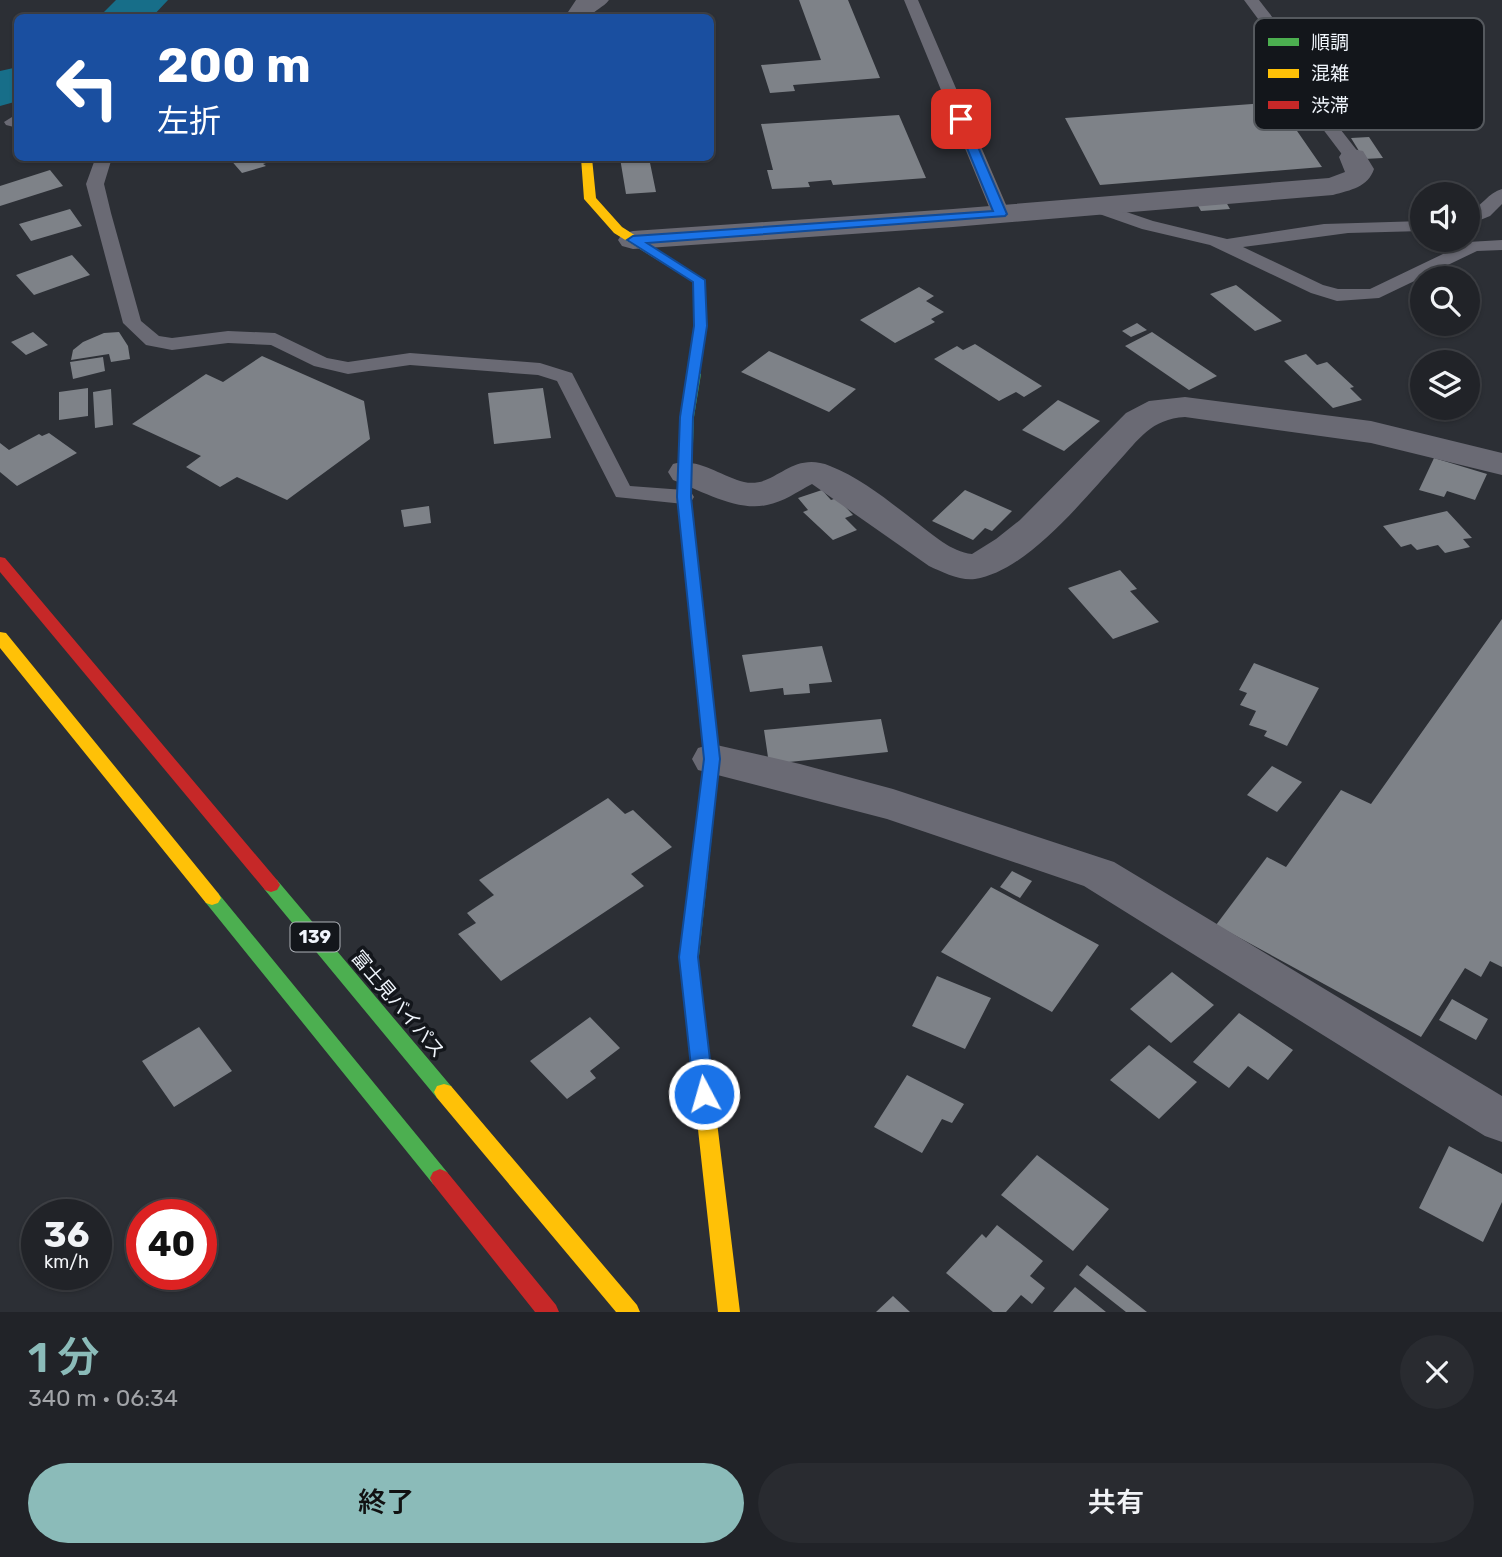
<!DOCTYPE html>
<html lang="ja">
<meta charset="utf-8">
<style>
:root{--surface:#212328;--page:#292b30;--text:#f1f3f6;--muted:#a2a4a8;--line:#3e4045;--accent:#8bbbb9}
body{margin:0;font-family:Rubik,"Noto Sans JP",sans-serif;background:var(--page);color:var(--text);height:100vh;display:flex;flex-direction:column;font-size:26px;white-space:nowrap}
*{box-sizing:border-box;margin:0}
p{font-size:23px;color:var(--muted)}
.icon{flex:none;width:38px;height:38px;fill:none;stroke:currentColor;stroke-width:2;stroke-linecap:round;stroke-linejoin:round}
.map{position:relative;height:1312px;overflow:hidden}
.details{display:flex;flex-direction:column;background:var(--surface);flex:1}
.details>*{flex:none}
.guide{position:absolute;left:14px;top:14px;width:700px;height:147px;border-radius:10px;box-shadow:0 2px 5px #0004,0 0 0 2px var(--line);background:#1a4fa0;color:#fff;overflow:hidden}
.buttons{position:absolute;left:1410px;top:182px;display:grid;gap:14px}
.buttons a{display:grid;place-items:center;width:70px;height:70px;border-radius:50%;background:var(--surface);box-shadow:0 2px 5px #0004,0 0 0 2px var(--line);font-size:35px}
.speed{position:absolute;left:21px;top:1199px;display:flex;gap:14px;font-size:35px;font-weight:700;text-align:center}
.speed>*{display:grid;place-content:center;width:91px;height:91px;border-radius:50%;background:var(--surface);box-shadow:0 2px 5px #0004,0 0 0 2px var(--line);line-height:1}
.speed small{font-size:18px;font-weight:400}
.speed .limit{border:10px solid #d22;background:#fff;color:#111}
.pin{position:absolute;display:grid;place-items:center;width:60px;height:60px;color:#fff;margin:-30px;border-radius:14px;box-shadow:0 4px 10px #0006}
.me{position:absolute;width:77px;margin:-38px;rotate:354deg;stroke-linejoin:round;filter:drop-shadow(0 0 5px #0008)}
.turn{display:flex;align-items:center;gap:24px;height:147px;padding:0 28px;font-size:32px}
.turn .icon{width:91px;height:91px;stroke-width:2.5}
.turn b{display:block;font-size:49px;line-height:60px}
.round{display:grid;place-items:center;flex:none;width:74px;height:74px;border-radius:37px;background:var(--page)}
.summary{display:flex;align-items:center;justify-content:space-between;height:119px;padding:0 28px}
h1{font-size:42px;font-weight:600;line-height:52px;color:var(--accent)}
.button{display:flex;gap:14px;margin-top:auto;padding:14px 28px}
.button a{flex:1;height:80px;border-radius:42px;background:var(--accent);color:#111;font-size:28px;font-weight:600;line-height:80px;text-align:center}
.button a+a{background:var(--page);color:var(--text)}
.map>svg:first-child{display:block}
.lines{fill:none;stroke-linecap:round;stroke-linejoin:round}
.river{fill:#176e89;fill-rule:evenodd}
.building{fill:#7e8288}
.lane{fill:#6a6a74;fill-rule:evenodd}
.street{fill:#6a6a74;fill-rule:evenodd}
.fast{fill:#4caf50;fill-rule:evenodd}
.slow{fill:#ffc107;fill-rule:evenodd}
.jam{fill:#c62828;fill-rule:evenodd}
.route{fill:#1a73e8;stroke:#114b97;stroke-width:2}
.labels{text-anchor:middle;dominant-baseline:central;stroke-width:7;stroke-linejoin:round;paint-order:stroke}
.shield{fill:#13161b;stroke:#aeb2b8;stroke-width:2}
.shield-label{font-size:18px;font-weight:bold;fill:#f0f5fc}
.street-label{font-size:19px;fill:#f0f5fc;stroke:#13161b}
.key{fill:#13161b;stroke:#55595e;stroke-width:2}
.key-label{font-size:19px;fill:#f0f5fc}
</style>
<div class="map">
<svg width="1502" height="1312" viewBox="0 0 1502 1312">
<rect width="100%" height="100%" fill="#2c2f35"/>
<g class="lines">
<path class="river" d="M116,0H168L151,18H98Z
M18,67V101L0,106V71Z"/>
</g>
<path class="building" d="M799,0H848L880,78L793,85L795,91L770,93L761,65L821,60Z
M1277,102L1322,167L1100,185L1065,118Z
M899,115L926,178L833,185L831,180L808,182L810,187L772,189L767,170H773L761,124Z
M1369,137L1383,158L1364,159L1351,138Z
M229,158H269L272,161L263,164L266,166L242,173Z
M620,158H649L656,192L626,194Z
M50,170L63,186L0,206V186Z
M1226,202L1230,209L1201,211L1197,204Z
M70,209L82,226L31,241L19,224Z
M72,255L90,275L34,295L16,275Z
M1236,285L1282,321L1255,331L1210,294Z
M919,287L934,296L926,301L944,312L931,319L935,322L895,343L860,320Z
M1137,323L1147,330L1131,337L1122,331Z
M33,332L48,345L26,355L11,342Z
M119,332L128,346L130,359L111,362L109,354L71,360L73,350L83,342L104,333Z
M1152,332L1217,376L1189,390L1125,346Z
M975,344L1042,386L1024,397L1016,392L999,401L934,359L957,346L963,350Z
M769,351L856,389L829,412L741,372Z
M1306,354L1317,365L1327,362L1354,387L1350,388L1362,400L1333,408L1284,361Z
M262,356L364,401L370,439L287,500L237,477L220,487L186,467L201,456L132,424L206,374L223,382Z
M103,357L105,371L73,379L70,362Z
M88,388V416L59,420V392Z
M543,388L551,438L494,444L488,393Z
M111,389L113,425L95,428L93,392Z
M1058,400L1100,421L1064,451L1022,430Z
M49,433L77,453L17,486L0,472V443L9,450L39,434L42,436Z
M1434,458L1487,474L1475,500L1447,491L1444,497L1419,490Z
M822,490L831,500L837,498L853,515L845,518L857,530L833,540L803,512L808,510L798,498Z
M965,490L1012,511L992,531L985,528L973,540L932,521Z
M429,506L431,523L404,527L401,510Z
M1447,511L1472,538L1463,539L1470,547L1445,553L1438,545L1417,550L1411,544L1401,547L1383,526Z
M1120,570L1137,589L1130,591L1159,622L1113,639L1068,588Z
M1502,619V967L1490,961L1481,977L1465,968L1421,1037L1216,925L1267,857L1286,867L1341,790L1371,804Z
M822,646L832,682L809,684L810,693L784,695L783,688L750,692L742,655Z
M1254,663L1319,688L1287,746L1264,736L1267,731L1249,725L1256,711L1240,705L1247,693L1239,690Z
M881,719L888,752L769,764L764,730Z
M1272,766L1302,782L1277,812L1247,795Z
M608,798L625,814L633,810L672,847L631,874L644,886L501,981L458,934L476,923L467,913L494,895L479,880Z
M1012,871L1032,881L1020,898L1000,887Z
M991,887L1099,945L1052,1012L941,952Z
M1172,972L1214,1005L1171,1043L1130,1009Z
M937,976L991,998L965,1049L912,1026Z
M1452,999L1488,1019L1476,1040L1439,1020Z
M1239,1013L1293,1050L1268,1080L1248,1066L1229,1088L1193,1062Z
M590,1017L620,1048L590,1071L596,1078L567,1099L530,1061Z
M199,1027L232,1071L174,1107L142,1061Z
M1149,1045L1197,1082L1159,1119L1110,1080Z
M907,1075L964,1104L952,1123L942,1119L922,1153L874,1127Z
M1449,1146L1502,1174V1202L1483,1242L1419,1208Z
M1037,1155L1109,1209L1073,1251L1001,1195Z
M997,1225L1043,1261L1030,1276L1045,1288L1032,1304L1021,1295L1006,1312H993L946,1273L982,1234L986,1238Z
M1087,1265L1147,1312H1126L1079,1275Z
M1075,1287L1106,1312H1053Z
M893,1296L910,1312H876Z"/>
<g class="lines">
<path class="lane" d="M904,0H918L1010,214L1007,218L1001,219L992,214Z
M1244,0H1259C1278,26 1304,49 1304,83L1359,153L1361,157L1359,161H1347L1288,83L1284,54Z
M12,117L18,118V128L6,125L4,122Z
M92,158H109L111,161L104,184L111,213L141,321L159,336L172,338L228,331L275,333L327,358L348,362L410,353L540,363L572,373L630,486L684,490L691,492L694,497L691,502L684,504L616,497L557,381L538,375L410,365L348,374L314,366L271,345L228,343L172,350L146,345L123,323L86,184L94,162Z
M1502,189V204L1490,216L1468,225V213C1481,207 1489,192 1502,189Z
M1094,201L1153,221L1227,239L1324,224L1423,221V231L1348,233L1243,247L1323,285L1338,289H1370L1468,242L1502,240V250L1477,251L1379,298L1337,301L1311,293L1210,245L1142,229L1088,210L1085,206L1088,202Z"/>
<path class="street" d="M576,0H609C603,8 595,9 589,18H564Z
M1353,149L1363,151L1374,169C1368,187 1351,190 1333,195L953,227L633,249L622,246L618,240L622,234L633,231L953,209L1329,178L1345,172L1339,157L1343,151Z
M1185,397L1371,421L1502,453V475L1371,443L1185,417C1151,419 1139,439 1117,463C1083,500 1027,571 975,579C960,581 942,572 929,566L812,484C797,492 783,502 767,505C737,512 700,490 673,480L668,472L673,464C698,457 720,476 744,482C776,489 790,450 830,466C861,478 890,502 916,522C932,534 951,552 972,554L996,539L1020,520L1126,413L1149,401Z
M712,744L800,764L893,789L1114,862L1502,1096V1142L1485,1136L1084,886L887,819L698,770L692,759L698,748Z"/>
<path class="fast" d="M694,370L701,374L694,417L691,497L720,759L698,965L695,970L689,973L683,970L680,965L704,759L677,497L680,417L687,374Z
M271,878L277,880L451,1086L454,1092L451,1098L444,1100L437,1098L265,890L262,885L265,880Z
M212,891L218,893L447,1172L450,1178L447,1184L440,1187L433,1184L206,903L203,898L206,893Z"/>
<path class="slow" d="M581,158H592L596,198L622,227L705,280L707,326L699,377L694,378L687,374L695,326L693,282L614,233L584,199Z
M0,632L6,633L218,893L221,898L218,903L212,905L206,903L0,648Z
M689,957L695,960L698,965L740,1312H718L680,965L683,960Z
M444,1084L451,1086L637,1305L640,1312H616L437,1098L434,1092L437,1086Z"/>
<path class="jam" d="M0,557L5,558L277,880L280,885L277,890L271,892L265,890L0,572Z
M440,1169L447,1172L556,1305L559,1312H535L433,1184L430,1178L433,1172Z"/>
</g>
<path class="route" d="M961,115L966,119L1007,214L1005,216L647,243L705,280L707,326L693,417L691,497L720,759L698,957L714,1094L711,1100L704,1102L697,1100L694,1094L679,957L704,759L677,497L680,417L694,326L693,282L627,240L633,236L993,211L955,119Z"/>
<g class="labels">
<rect class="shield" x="290.5" y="922.5" width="49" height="29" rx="5"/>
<g class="shield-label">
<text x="315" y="937">139</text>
</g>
<g class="street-label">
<text transform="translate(398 1004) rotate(50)">富士見バイパス</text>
</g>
</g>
<rect x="1254" y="18" width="230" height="112" rx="10" class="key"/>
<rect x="1268" y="38" width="31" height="8" fill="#4caf50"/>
<rect x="1268" y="69" width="31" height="9" fill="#ffc107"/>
<rect x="1268" y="101" width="31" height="8" fill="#c62828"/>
<g class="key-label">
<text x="1311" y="49">順調</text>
<text x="1311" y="80">混雑</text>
<text x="1311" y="112">渋滞</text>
</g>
</svg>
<div class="buttons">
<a><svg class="icon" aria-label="sound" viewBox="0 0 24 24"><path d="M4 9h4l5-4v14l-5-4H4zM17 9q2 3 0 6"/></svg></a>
<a><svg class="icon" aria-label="search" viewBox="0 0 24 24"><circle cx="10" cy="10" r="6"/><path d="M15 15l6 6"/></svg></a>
<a><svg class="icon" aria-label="layers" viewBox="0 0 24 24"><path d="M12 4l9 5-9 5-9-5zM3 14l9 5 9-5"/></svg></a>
</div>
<div class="speed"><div>36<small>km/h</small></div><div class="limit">40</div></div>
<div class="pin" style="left:961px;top:119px;background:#d93025"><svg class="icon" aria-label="arrive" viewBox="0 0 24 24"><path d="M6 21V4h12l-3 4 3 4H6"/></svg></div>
<svg class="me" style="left:704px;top:1094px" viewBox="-20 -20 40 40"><circle r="17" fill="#1a73e8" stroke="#fff" stroke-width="3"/><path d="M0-11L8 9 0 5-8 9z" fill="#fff"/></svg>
<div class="guide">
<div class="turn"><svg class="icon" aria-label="left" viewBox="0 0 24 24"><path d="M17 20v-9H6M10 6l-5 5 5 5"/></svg><div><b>200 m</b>左折</div></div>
</div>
</div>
<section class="details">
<div class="summary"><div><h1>1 分</h1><p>340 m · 06:34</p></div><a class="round"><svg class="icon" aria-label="close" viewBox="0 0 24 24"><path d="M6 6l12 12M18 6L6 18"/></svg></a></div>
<div class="button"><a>終了</a><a>共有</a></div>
</section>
